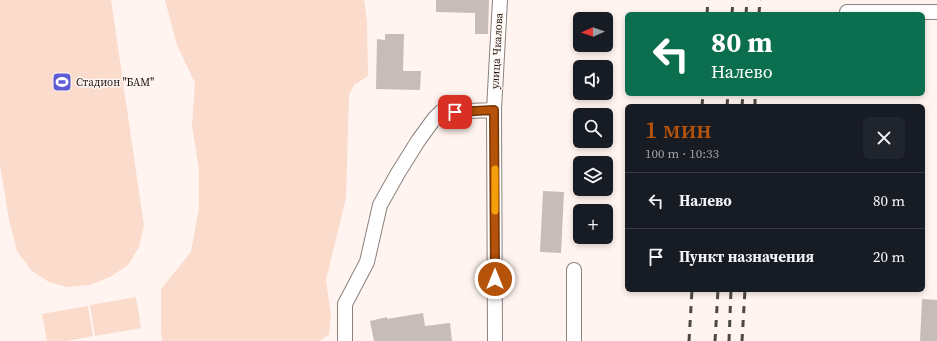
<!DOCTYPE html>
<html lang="ru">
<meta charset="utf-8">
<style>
:root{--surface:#171b24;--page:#20242c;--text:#f1f3f6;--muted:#9ea1a6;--line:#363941;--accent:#b45309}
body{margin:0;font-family:"Source Serif 4",serif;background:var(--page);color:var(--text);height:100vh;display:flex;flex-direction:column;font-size:15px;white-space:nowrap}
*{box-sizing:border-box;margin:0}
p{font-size:13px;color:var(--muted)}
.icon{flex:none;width:22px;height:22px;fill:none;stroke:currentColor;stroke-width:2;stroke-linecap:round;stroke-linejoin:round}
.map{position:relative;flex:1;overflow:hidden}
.side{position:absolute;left:625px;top:104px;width:300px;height:188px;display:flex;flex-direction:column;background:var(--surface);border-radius:6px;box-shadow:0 2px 6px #0003}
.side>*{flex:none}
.guide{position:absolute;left:625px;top:12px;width:300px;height:84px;border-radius:6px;box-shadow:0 2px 6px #0003;background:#0b6e4f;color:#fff;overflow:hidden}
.needle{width:26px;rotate:268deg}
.controls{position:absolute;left:573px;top:12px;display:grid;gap:8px}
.controls a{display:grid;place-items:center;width:40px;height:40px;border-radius:6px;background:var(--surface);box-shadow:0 2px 6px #0003;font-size:20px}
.pin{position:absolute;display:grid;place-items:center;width:34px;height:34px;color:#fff;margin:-17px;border-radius:8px;box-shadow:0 2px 6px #0006}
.me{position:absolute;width:44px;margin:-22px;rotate:0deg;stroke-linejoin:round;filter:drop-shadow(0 0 3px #0008)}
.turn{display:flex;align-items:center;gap:14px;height:84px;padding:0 20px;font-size:18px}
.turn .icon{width:52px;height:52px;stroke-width:2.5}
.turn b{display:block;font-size:28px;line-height:34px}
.round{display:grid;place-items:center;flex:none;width:42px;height:42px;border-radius:6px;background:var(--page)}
.head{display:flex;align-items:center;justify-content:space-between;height:68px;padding:0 20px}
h1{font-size:24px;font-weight:600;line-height:30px;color:var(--accent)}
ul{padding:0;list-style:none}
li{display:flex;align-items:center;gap:12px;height:56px;padding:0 20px;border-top:1px solid var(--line)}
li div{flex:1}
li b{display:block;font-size:15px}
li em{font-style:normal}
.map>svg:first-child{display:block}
.green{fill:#fadbcc}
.building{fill:#c7bdb8}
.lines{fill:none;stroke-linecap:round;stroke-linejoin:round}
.minor-casing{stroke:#8b817d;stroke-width:16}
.minor{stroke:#fff;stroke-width:14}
.rail{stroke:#4d4846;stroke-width:3;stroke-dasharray:7 7;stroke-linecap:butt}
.route-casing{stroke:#753606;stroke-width:10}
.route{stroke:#b45309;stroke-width:7}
.slow{stroke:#f59e0b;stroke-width:7}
.labels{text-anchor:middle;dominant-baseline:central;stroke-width:3;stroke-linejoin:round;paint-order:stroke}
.street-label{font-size:11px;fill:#1b1716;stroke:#fff4ef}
.poi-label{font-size:11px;fill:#1b1716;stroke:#fff4ef;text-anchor:start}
</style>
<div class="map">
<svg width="937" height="341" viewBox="0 0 937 341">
<rect width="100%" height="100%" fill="#fff4ef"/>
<path class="green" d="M0,0H111L144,226L139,247L128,265L110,277L90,285L67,287L49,282L32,271L17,251L9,220L0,164Z
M165,0H364L367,22L368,76L354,85L349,95L346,198L326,280L331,316L329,335L319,341H162L161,329V289L191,252L199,208V169L192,126L195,83L177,45Z
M136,297L141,328L95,336L90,305Z
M88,306L93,336L67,341H47L42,314Z"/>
<path class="building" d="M436,0H489L488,34H475V13L436,12Z
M385,34H404L403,71H421L420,90L376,89L377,39L385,40Z
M543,191L564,192L561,253L540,252Z
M922,299L937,300V341H920Z
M423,313L425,326L450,323L452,341H374L370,321L387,317V319Z"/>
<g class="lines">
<g class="minor-casing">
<path id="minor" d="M847,12H937
M345,341V304L367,262L380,205L398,173L418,141L434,119L441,112L494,110
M495,341L494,110L500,0
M574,341V270"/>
</g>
<use href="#minor" class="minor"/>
<path class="rail" d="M707,14L708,0
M732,14L733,0
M746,14L747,0
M759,14L760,0
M702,106L703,94
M727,106L728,94
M742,106L743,94
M755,106V94
M689,341L692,290
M715,341L718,290
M729,341L731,290
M742,341L745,290"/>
</g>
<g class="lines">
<g class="route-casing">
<path id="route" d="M455,112L494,110L495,279"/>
</g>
<use href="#route" class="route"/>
<path class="slow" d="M495,169V211"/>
</g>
<defs>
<g id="stadium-square" transform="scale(1)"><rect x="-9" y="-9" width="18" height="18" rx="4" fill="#5d5cd4" stroke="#fff4ef"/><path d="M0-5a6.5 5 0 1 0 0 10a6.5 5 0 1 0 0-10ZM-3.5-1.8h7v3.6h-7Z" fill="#fff"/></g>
</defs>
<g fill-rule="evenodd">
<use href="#stadium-square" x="62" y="82"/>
</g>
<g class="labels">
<g class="street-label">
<text transform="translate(497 51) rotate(-87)">улица Чкалова</text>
</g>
<g class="poi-label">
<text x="76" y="82">Стадион "БАМ"</text>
</g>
</g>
</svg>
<div class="controls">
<a><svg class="needle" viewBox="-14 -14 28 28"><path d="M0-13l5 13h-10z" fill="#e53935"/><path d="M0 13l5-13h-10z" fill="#9ea1a6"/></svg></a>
<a><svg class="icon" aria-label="sound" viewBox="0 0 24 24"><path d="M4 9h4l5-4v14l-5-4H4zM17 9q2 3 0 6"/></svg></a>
<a><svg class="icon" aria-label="search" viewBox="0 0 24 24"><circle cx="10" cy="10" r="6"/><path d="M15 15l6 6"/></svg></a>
<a><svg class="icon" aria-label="layers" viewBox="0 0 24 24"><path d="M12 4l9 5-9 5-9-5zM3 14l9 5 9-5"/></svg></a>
<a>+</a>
</div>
<div class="pin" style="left:455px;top:112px;background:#d93025"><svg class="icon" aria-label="arrive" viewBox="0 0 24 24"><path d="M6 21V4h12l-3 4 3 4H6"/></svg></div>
<svg class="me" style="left:495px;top:279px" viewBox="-20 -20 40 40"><circle r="17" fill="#b45309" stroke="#fff" stroke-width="3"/><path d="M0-11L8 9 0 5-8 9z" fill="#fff"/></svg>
<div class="guide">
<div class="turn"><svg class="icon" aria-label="left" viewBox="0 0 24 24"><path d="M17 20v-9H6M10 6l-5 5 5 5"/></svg><div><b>80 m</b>Налево</div></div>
</div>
<section class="side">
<div class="head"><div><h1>1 мин</h1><p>100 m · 10:33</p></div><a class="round"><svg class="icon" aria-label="close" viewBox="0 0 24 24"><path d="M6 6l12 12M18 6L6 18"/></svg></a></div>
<ul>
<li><svg class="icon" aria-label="left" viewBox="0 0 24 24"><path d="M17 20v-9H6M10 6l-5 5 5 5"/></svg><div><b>Налево</b></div><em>80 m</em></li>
<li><svg class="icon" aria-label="arrive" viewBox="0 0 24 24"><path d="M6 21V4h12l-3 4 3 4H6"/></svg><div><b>Пункт назначения</b></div><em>20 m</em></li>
</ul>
</section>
</div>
